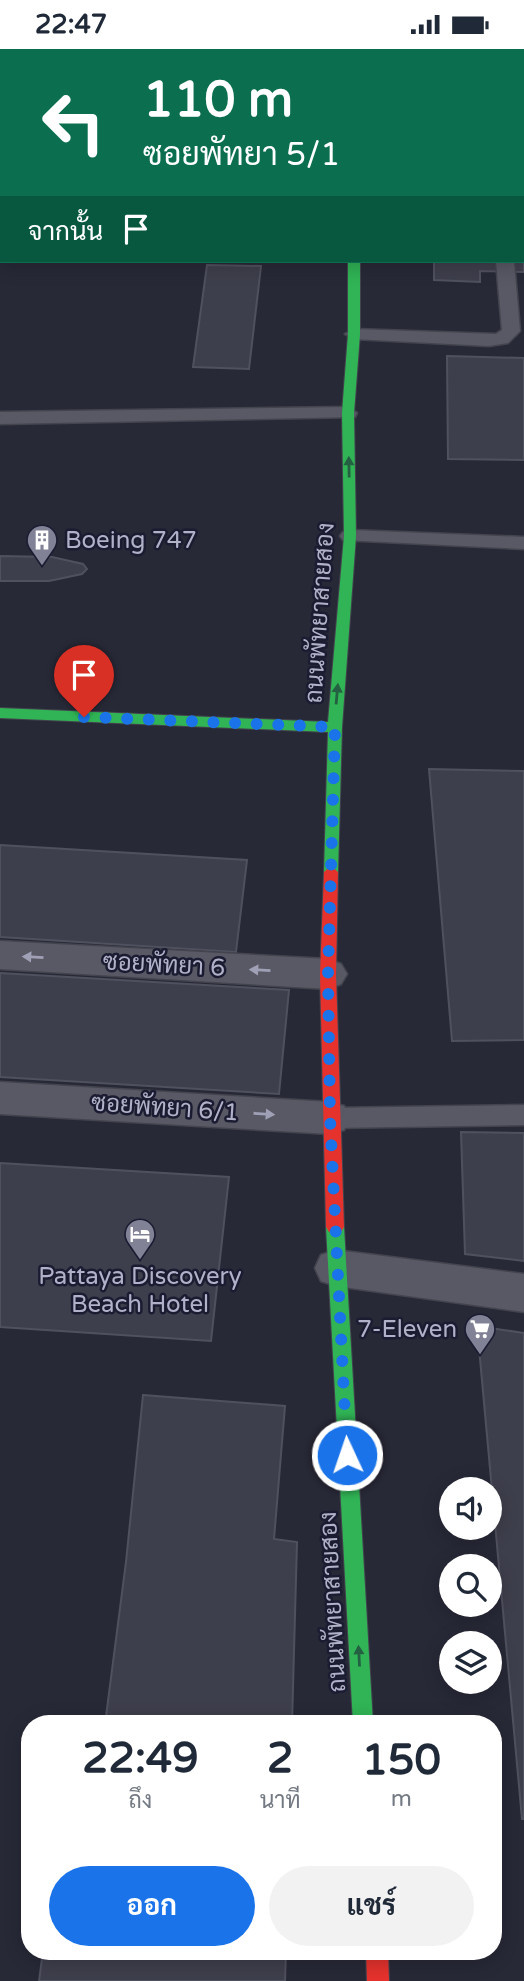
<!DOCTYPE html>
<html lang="th">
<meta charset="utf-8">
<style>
:root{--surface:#fff;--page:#f2f2f3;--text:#1f2937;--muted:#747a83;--accent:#1a73e8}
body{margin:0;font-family:"Varela Round",Sarabun,sans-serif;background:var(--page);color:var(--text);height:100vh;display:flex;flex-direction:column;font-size:26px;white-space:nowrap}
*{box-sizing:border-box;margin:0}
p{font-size:23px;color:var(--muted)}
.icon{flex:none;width:38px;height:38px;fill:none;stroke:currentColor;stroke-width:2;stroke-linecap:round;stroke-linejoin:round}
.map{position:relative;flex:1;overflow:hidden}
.panel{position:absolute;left:21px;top:1666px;width:481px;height:245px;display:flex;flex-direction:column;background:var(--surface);border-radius:28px;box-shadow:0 4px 18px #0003}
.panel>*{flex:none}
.guide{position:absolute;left:0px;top:0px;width:525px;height:214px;box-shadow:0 4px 18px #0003;background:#0b6e4f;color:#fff;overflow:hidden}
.controls{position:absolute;left:439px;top:1428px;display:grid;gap:14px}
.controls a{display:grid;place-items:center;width:63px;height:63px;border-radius:50%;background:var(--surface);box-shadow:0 4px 18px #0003;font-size:35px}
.pin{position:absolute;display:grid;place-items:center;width:60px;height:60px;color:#fff;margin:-72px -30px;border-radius:50% 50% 50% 0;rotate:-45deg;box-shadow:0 0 7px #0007}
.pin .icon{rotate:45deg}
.me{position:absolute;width:77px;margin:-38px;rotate:357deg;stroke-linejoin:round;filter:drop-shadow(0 0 5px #0008)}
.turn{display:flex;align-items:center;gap:24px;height:147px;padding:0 28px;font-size:32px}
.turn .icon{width:91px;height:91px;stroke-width:2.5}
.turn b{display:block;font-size:49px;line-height:60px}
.then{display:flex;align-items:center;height:66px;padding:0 28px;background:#0003;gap:14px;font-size:26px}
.eta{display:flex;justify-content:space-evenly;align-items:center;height:119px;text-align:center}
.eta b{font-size:42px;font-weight:700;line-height:49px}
.button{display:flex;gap:14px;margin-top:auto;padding:14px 28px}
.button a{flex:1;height:80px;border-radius:42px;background:var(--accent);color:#fff;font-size:28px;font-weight:700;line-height:80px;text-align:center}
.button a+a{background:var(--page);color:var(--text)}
.status{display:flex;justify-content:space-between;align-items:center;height:49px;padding:0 35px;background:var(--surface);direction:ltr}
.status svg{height:19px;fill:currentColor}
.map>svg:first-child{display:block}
.medical{fill:#363040}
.building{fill:#3e3f4c;stroke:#50515f;stroke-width:2}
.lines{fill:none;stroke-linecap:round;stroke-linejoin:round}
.lane-casing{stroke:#43444e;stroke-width:3}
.street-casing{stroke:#43444e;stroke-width:3}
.fast-casing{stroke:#43444e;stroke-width:2}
.jam-casing{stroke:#43444e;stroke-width:2}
.lane{fill:#585965;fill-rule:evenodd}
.street{fill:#585965;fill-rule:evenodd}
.fast{fill:#30b455;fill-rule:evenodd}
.jam{fill:#e5322d;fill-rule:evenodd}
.oneway{fill:#246042}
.oneway2{fill:#9fa0b5}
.route{stroke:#1a73e8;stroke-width:12;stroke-dasharray:0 21.6}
.labels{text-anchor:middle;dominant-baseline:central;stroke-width:5;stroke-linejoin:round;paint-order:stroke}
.poi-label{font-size:24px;fill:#b1b2c9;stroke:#1b1c32;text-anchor:start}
.street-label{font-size:24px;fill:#b1b2c9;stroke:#1b1c32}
</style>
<div class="status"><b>22:47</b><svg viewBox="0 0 49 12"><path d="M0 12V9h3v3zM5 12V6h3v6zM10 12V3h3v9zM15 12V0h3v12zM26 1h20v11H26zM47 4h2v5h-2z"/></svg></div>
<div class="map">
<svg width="524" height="1932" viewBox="0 0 524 1932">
<rect width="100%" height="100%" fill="#282937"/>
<path class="medical" d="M0,0L134,2H2L0,134Z"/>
<path class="building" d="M210,0H325V2Z
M524,199V223L480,222V233L434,231V212H523Z
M207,216L261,217L249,320L193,318Z
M447,307L524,309V411L448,410Z
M0,507L52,508L83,515L87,520L82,525L49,532H0Z
M429,720L524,722V991L452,992Z
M0,796L247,811L236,903L0,888Z
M0,924L289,941L279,1045L0,1028Z
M461,1083L524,1084V1212L465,1205Z
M0,1114L229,1128L211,1292L0,1278Z
M477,1277L524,1284V1770H522Z
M143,1346L285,1357L274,1490L297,1493L292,1675H105L126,1513Z
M43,1902H286L285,1932H39Z"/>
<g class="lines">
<g class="lane-casing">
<path id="lane" d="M496,212H514L520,282L508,294L489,297L354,290L345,285L354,280L496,285L502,281Z
M348,358L357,364L355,368L0,375V363Z
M350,481L524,488V500L343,491L340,487L343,483Z
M524,1056V1076L330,1079L321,1076L317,1069L321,1062L330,1059Z"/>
</g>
<g class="street-casing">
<path id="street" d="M0,137H2V153H0Z
M0,892L328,910L341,915L347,925L341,935L328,940L0,920Z
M0,1033L330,1053L344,1057L350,1069L344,1081L330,1085L0,1065Z
M336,1201L524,1225V1263L336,1237L321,1232L315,1219L321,1206Z"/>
</g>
<g class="fast-casing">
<path id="fast" d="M354,0H364V2H354Z
M348,212H360V285L354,364L356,487L342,678L338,823L331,829L324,823L328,683L0,669V659L328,673L344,487L342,364L348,285Z
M335,1171L341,1173L344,1178L373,1675H353L326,1178L329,1173Z"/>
</g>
<g class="jam-casing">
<path id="jam" d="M331,817L338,823L336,925L344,1178L341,1183L335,1185L329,1183L326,1178L320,925L324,823Z
M366,1902H388L389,1932H367Z"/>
</g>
<use href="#lane" class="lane"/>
<use href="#street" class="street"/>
<use href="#fast" class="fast"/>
<use href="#jam" class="jam"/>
</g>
<defs><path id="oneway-solid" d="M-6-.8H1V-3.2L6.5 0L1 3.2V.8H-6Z" transform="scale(1.75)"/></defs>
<g class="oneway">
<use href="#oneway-solid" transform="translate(349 418) rotate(-91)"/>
<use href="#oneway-solid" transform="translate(337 645) rotate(-85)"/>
<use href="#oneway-solid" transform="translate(359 1607) rotate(-93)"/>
</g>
<g class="oneway2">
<use href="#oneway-solid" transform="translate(33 908) rotate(-177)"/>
<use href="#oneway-solid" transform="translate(260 921) rotate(-177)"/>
<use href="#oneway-solid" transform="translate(264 1065) rotate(4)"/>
</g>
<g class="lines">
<path class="route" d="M84,668L335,678L328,925L330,1069L347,1406"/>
</g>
<defs>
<g id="building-pin" transform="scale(1.575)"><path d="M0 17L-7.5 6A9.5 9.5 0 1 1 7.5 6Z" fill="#818296" stroke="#1b1c32"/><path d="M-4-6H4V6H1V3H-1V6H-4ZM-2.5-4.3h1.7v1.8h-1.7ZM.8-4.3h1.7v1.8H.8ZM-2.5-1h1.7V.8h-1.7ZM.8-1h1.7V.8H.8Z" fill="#fff"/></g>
<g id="hotel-pin" transform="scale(1.575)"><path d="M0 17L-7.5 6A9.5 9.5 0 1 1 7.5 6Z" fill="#818296" stroke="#1b1c32"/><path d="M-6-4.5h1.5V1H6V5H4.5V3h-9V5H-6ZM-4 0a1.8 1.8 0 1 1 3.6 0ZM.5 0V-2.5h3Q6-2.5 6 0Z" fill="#fff"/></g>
<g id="supermarket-pin" transform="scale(1.575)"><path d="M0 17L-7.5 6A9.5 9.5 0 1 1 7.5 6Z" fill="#818296" stroke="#1b1c32"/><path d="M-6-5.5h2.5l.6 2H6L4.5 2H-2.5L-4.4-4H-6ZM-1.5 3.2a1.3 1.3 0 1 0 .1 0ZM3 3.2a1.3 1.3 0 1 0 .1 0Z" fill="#fff"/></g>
</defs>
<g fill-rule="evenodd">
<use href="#building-pin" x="42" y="491"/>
<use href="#hotel-pin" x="140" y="1185"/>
<use href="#supermarket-pin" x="480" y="1280"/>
</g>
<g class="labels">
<g class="poi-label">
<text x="65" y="491">Boeing 747</text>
<text x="140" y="1227" text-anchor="middle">Pattaya Discovery<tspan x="140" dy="28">Beach Hotel</tspan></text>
<text x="457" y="1280" text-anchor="end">7-Eleven</text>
</g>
<g class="street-label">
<text transform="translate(320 564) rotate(-86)">ถนนพัทยาสายสอง</text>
<text transform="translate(164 916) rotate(3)">ซอยพัทยา 6</text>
<text transform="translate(165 1059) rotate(4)">ซอยพัทยา 6/1</text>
<text transform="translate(333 1553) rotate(-93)">ถนนพัทยาสายสอง</text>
</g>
</g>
</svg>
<div class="controls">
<a><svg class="icon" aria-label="sound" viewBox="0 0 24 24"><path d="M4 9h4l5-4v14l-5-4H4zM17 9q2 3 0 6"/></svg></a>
<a><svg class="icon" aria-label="search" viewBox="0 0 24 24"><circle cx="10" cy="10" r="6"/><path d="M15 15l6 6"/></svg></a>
<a><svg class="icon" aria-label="layers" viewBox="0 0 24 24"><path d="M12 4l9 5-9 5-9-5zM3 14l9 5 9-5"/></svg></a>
</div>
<div class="pin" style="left:84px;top:668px;background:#d93025"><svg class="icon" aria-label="arrive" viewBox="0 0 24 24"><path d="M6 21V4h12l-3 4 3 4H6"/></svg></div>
<svg class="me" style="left:347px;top:1406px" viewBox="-20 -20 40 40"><circle r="17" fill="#1a73e8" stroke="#fff" stroke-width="3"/><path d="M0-11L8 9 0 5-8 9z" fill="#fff"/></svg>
<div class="guide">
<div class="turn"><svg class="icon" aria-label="left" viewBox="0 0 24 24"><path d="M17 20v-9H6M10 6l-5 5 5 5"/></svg><div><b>110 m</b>ซอยพัทยา 5/1</div></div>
<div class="then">จากนั้น<svg class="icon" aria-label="arrive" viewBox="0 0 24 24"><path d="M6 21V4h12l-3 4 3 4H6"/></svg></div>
</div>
<section class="panel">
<div class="eta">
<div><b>22:49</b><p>ถึง</p></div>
<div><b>2</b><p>นาที</p></div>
<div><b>150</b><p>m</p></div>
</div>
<div class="button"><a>ออก</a><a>แชร์</a></div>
</section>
</div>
